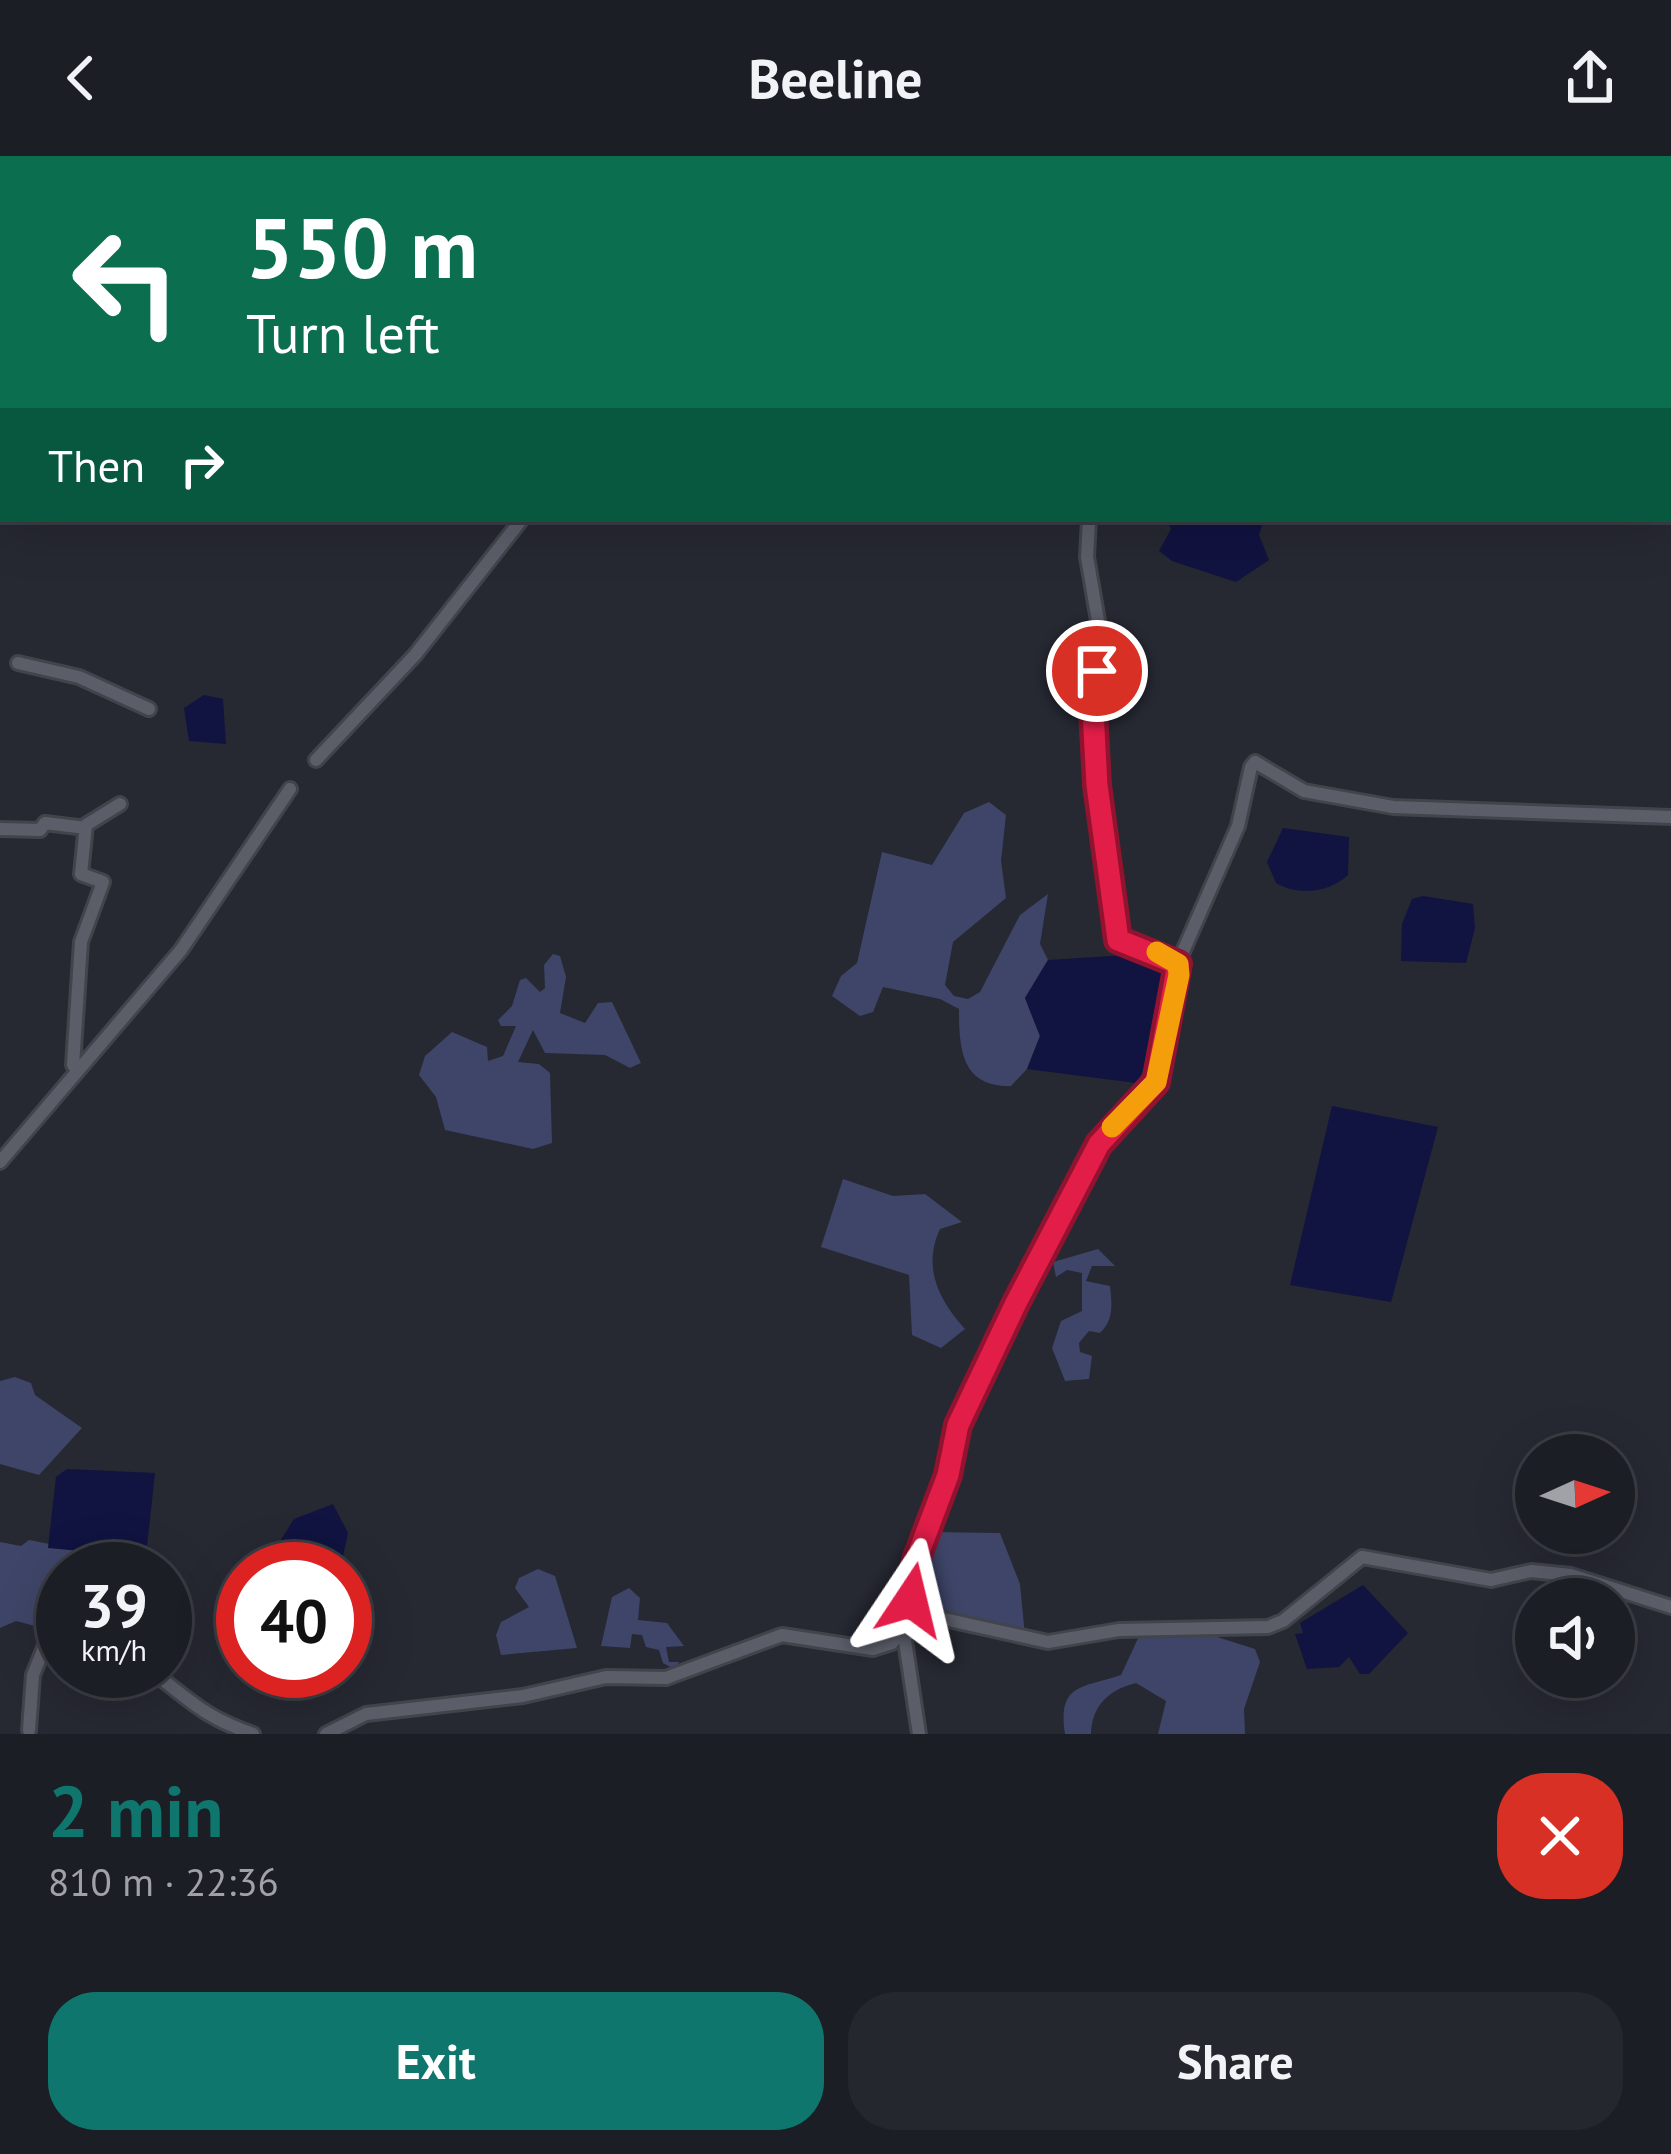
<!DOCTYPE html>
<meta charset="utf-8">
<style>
:root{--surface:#1c1e26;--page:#25272e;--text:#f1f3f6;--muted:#a0a2a7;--line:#3a3c43;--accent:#0f766e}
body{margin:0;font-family:"PT Sans",sans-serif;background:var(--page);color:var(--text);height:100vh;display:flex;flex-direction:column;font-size:45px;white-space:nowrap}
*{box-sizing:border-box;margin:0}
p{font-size:39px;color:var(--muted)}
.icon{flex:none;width:66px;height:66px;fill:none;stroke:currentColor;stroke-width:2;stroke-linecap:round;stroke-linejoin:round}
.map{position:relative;height:1578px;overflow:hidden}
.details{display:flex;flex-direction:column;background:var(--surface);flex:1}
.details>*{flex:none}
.banner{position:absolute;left:0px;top:0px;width:1671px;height:366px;box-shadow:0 12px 48px #0002,0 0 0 3px var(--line);background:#0b6e4f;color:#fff;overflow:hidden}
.needle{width:78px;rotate:87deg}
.buttons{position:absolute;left:1515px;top:1278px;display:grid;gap:24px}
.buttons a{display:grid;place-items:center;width:120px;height:120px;border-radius:50%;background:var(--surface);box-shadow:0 12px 48px #0002,0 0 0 3px var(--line);font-size:60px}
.speed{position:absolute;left:36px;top:1386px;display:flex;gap:24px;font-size:60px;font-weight:700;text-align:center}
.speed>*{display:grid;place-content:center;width:156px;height:156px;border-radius:50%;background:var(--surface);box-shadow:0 12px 48px #0002,0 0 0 3px var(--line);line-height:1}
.speed small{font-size:30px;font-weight:400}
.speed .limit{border:18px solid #d22;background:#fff;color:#111}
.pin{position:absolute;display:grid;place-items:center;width:102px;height:102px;color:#fff;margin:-51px;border:6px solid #fff;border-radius:50%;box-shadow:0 3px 12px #0007}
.me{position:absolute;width:132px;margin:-66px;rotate:10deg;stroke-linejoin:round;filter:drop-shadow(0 0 9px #0008)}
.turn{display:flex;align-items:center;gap:42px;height:252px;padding:0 48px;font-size:54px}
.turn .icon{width:156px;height:156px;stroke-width:2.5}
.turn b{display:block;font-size:84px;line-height:102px}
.then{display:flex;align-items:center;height:114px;padding:0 48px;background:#0003;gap:24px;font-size:45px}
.round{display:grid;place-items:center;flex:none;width:126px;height:126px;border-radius:48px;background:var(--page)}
.head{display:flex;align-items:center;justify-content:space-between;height:204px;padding:0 48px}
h1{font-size:72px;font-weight:700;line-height:90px;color:var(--accent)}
.action{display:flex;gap:24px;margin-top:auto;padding:24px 48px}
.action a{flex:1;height:138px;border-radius:48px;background:var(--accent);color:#fff;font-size:48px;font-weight:700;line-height:138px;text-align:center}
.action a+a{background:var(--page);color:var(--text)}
header{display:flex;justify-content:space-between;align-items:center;height:156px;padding:0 48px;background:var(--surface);font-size:54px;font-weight:700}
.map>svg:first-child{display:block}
.green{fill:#3e4568}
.water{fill:#111340}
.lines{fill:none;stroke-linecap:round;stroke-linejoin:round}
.stream{stroke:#111340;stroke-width:3}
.minor-casing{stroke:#42444c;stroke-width:18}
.minor{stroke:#5b5e69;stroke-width:12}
.route-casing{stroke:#92132f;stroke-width:30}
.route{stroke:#e11d48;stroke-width:21}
.slow{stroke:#f59e0b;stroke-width:21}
</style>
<header><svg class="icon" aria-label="back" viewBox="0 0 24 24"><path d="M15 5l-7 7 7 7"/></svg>Beeline<svg class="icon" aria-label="share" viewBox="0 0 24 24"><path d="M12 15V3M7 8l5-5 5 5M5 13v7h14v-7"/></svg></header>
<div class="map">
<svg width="1671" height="1578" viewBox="0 0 1671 1578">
<rect width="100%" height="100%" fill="#262832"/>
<path class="green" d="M989,646L1006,659L1001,705L1006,742L953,786L945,829L954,840L968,843L980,836L1020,759L1048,738L1040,788L1048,804L1025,842L1040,880L1027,913L1011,930C962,931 959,894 959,853L940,843L883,831L873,856L860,860L832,840L841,820L857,807L882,696L932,709L964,657Z
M553,798L560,800L566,821L560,857L585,867L598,847L612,846L641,907L630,912L605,899L545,897L533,874L518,906L539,908L550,917L552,987L533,993L445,974L436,941L419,919L425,900L452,876L487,891L488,905L503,900L516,870H501L498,864L512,850L520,824L526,822L540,836L545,832L544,809Z
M843,1023L893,1040L925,1038L962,1066L940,1073C922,1112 939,1144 965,1173L941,1192L912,1179L909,1119L821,1091Z
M1098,1093L1115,1110H1092L1086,1125L1110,1130C1112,1148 1114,1164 1100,1177L1089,1175L1079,1187L1080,1196L1092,1200L1089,1223L1065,1225L1052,1192L1061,1165L1082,1155V1117L1067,1114L1056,1121L1053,1106Z
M15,1221L31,1227L35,1239L82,1272L39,1319L0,1308V1225Z
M932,1376L1000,1377L1020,1428L1025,1480L951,1458L918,1455L915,1436Z
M29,1384L91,1396L128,1386L147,1390L136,1413H63L56,1445H63V1463L35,1470L16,1465L0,1472V1386L21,1390Z
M538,1413L555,1420L577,1492L501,1499L496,1479L501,1466L529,1451L515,1432L519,1422Z
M629,1432L640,1442L638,1464L667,1467L684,1490L666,1491L669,1506H679L676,1514L663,1507L659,1494L646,1491L642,1479L632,1478L630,1492L601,1490L612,1441Z
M1141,1476L1208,1478L1255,1493L1260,1506L1244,1553L1245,1578H1158L1166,1545L1136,1527C1109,1534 1092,1549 1091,1578H1065C1057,1527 1083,1532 1121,1519Z"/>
<path class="water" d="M1166,363H1264L1259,379L1269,404L1236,426L1172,405L1159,395L1171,373Z
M204,539L223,543L226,588L189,585L184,552Z
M1283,672L1349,681L1348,719C1328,737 1299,740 1276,727L1267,706Z
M1423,740L1473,748L1475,772L1466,807L1401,805L1402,768L1412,743Z
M1143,798L1167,816C1156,852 1155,901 1136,927L1027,913L1040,880L1025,842L1048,804Z
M1332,950L1438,971L1391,1146L1290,1129Z
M67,1313L155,1317L147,1390L128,1386L91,1396L48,1392L56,1321Z
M333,1348L348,1377L342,1405L306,1413L280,1411L277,1390L294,1363Z
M1363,1429L1408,1477L1369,1518H1360L1349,1501L1339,1511L1307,1513L1295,1478L1303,1477L1300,1467Z"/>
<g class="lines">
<path class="stream" d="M0,16L3,18
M1668,81L1671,80"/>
<g class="minor-casing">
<path id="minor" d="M665,0L670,3
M909,3L910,0
M0,360L3,351
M1089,363L1087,401L1102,488L1092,536L1095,589L1118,784L1178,807
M18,507L79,521L149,553
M316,604L415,499L522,363
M0,673L40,674L45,667L86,672
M73,909L81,786L103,726L81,718L86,669L120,648
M0,1006L181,794L290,633
M151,1515C193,1546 202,1560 253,1578
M29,1574L33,1519L44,1492L63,1495
M326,1578L366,1558L523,1540L606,1521L666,1522L782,1479L873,1493L892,1487L913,1462L926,1459L1048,1486L1119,1474L1268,1471L1283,1465L1362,1401L1491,1424L1531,1415L1571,1419L1671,1451
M919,1578L905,1485L917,1404L948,1319L959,1269L1077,1024L1108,975L1157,926L1178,807L1238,670L1251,611L1255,606L1304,635L1393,651L1671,661"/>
</g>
<use href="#minor" class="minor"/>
</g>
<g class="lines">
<g class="route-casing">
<path id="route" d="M911,1444L916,1404L948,1319L958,1269L1016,1147L1099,988L1156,926L1178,808L1118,784L1097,629L1092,536L1097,515"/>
</g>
<use href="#route" class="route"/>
<path class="slow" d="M1112,971L1156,926L1179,819L1178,808L1157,796"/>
</g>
</svg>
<div class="buttons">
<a><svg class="needle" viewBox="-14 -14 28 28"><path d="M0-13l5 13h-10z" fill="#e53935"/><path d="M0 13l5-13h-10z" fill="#a0a2a7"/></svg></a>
<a><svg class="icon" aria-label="sound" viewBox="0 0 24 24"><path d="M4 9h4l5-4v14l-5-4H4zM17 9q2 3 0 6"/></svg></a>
</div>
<div class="speed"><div>39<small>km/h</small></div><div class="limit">40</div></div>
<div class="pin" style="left:1097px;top:515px;background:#d93025"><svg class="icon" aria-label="arrive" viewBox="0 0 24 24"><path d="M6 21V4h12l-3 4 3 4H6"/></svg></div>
<svg class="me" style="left:911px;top:1444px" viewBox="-20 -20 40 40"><path d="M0-17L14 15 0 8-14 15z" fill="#e11d48" stroke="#fff" stroke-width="4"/></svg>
<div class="banner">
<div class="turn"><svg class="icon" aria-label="left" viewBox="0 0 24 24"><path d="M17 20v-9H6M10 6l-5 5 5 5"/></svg><div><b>550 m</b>Turn left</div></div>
<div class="then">Then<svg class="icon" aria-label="right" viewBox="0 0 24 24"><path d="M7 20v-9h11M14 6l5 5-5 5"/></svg></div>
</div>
</div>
<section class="details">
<div class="head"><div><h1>2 min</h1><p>810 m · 22:36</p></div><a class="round" style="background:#d93025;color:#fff"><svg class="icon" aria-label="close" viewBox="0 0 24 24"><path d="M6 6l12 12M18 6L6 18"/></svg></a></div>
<div class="action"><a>Exit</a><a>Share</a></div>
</section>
